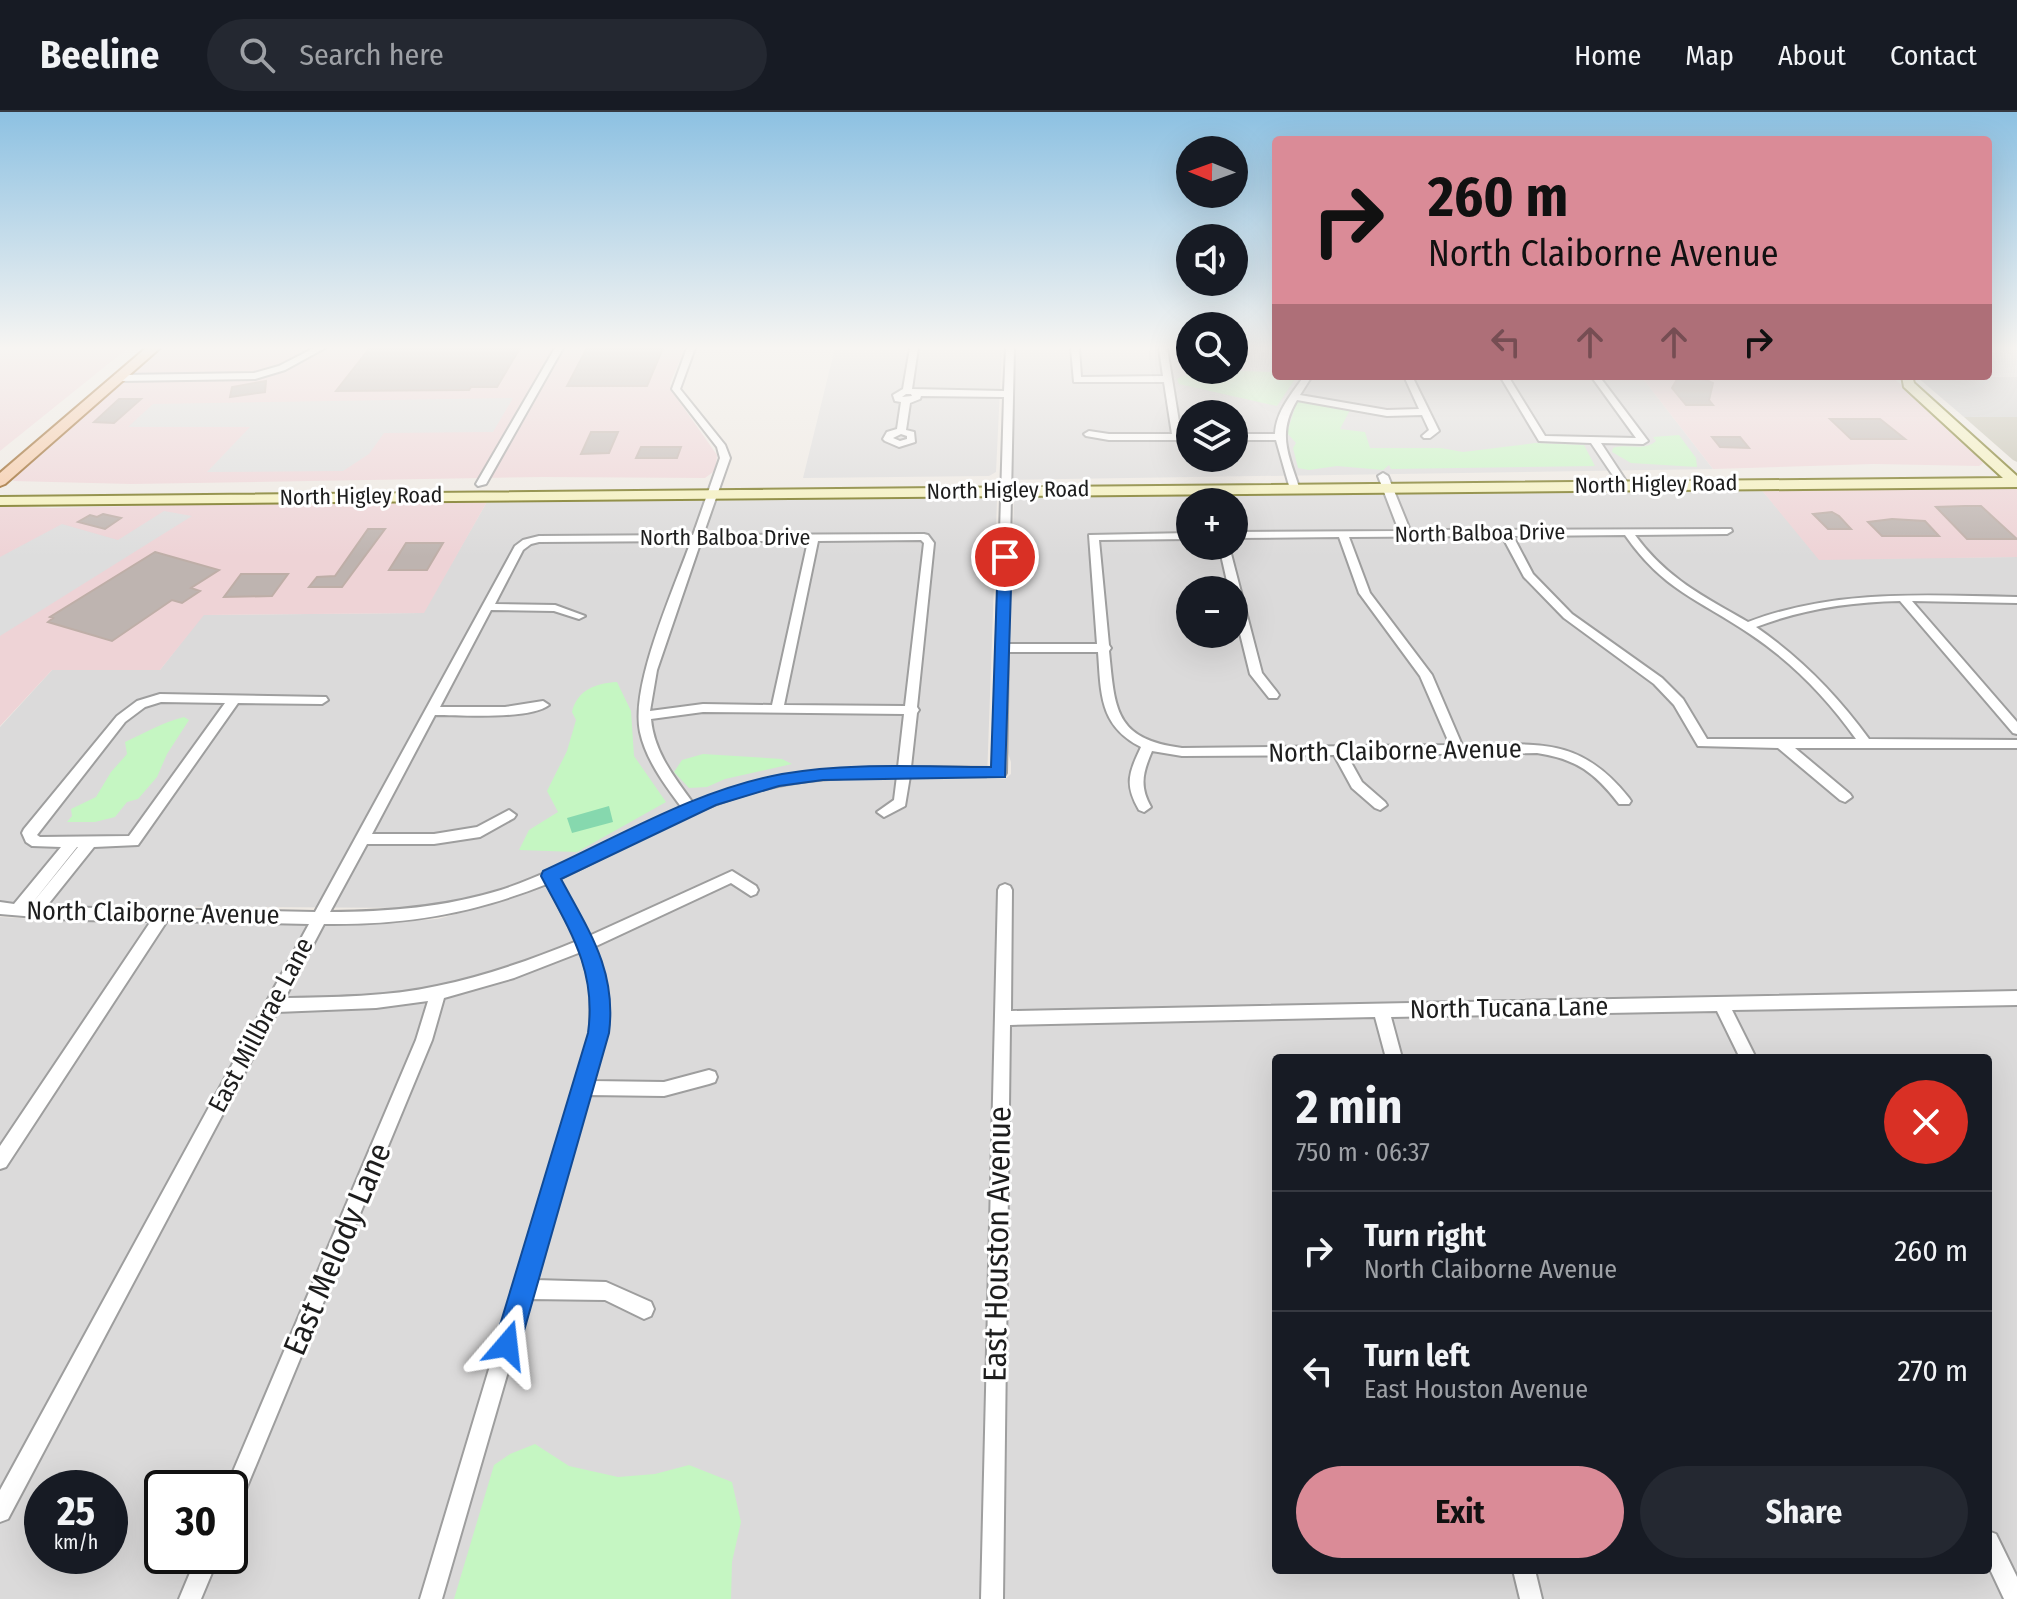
<!DOCTYPE html>
<meta charset="utf-8">
<style>
:root{--surface:#171b24;--page:#242831;--text:#f1f3f6;--muted:#9ea1a6;--line:#363941;--accent:#da8b97}
body{margin:0;font-family:"Fira Sans Condensed",sans-serif;background:var(--page);color:var(--text);height:100vh;display:flex;flex-direction:column;font-size:30px;white-space:nowrap}
*{box-sizing:border-box;margin:0}
p{font-size:26px;color:var(--muted)}
.icon{flex:none;width:44px;height:44px;fill:none;stroke:currentColor;stroke-width:2;stroke-linecap:round;stroke-linejoin:round}
.map{position:relative;flex:1;overflow:hidden}
.sheet{position:absolute;left:1272px;top:942px;width:720px;height:520px;display:flex;flex-direction:column;background:var(--surface);border-radius:8px;box-shadow:0 8px 32px #0002}
.sheet>*{flex:none}
.top-card{position:absolute;left:1272px;top:24px;width:720px;height:244px;border-radius:8px;box-shadow:0 8px 32px #0002;background:#da8b97;color:#111;overflow:hidden}
.needle{width:52px;rotate:271deg}
.controls{position:absolute;left:1176px;top:24px;display:grid;gap:16px}
.controls a{display:grid;place-items:center;width:72px;height:72px;border-radius:50%;background:var(--surface);box-shadow:0 8px 32px #0002;font-size:40px}
.speed{position:absolute;left:24px;top:1358px;display:flex;gap:16px;font-size:40px;font-weight:700;text-align:center}
.speed>*{display:grid;place-content:center;width:104px;height:104px;border-radius:50%;background:var(--surface);box-shadow:0 8px 32px #0002;line-height:1}
.speed small{font-size:20px;font-weight:400}
.speed .limit{border:4px solid #111;border-radius:12px;background:#fff;color:#111}
.pin{position:absolute;display:grid;place-items:center;width:68px;height:68px;color:#fff;margin:-34px;border:4px solid #fff;border-radius:50%;box-shadow:0 2px 8px #0007}
.me{position:absolute;width:88px;margin:-44px;rotate:17deg;stroke-linejoin:round;filter:drop-shadow(0 0 6px #0008)}
.turn{display:flex;align-items:center;gap:28px;height:168px;padding:0 24px;font-size:36px}
.turn .icon{width:104px;height:104px;stroke-width:2.5}
.turn b{display:block;font-size:56px;line-height:68px}
.lanes{display:flex;align-items:center;height:76px;padding:0 24px;background:#0003;justify-content:center;gap:40px;direction:ltr}
.lanes .off{opacity:.35}
.round{display:grid;place-items:center;flex:none;width:84px;height:84px;border-radius:42px;background:var(--page)}
.head{display:flex;align-items:center;justify-content:space-between;height:136px;padding:0 24px}
h1{font-size:48px;font-weight:700;line-height:60px}
.cta{display:flex;gap:16px;margin-top:auto;padding:16px 24px}
.cta a{flex:1;height:92px;border-radius:48px;background:var(--accent);color:#111;font-size:32px;font-weight:700;line-height:92px;text-align:center}
.cta a+a{background:var(--page);color:var(--text)}
ul{padding:0;list-style:none}
li{display:flex;align-items:center;gap:24px;height:120px;padding:0 24px;border-top:2px solid var(--line)}
li div{flex:1}
li b{display:block;font-size:30px}
li em{font-style:normal}
header{display:flex;align-items:center;gap:48px;box-sizing:border-box;height:112px;padding:0 40px;background:var(--surface);border-bottom:2px solid var(--line)}
header strong{font-size:38px}
nav{display:flex;gap:44px;margin-inline-start:auto;font-size:28px}
.search{width:560px;height:72px;background:var(--page);display:flex;align-items:center;gap:20px;box-sizing:border-box;padding:0 28px;border-radius:44px;color:var(--muted);font-size:30px}
.map>svg:first-child{display:block}
.residential{fill:#dbdada;fill-rule:evenodd}
.commercial{fill:#eed3d6}
.religious{fill:#cbcbcb}
.construction{fill:#c2bfaf}
.park{fill:#c5f6c2}
.pitch{fill:#86d8ae}
.parking{fill:#ddd}
.building{fill:#beb4b0;stroke:#beaea7;stroke-width:2}
.lines{fill:none;stroke-linecap:round;stroke-linejoin:round}
.street-casing{stroke:#9e9e9e;stroke-width:4}
.secondary-casing{stroke:#6d6b0b;stroke-width:4}
.primary-casing{stroke:#8d5109;stroke-width:4}
.street{fill:#fff;fill-rule:evenodd}
.secondary{fill:#f5f1ba;fill-rule:evenodd}
.primary{fill:#f6c6a0;fill-rule:evenodd}
.route{fill:#1a73e8;stroke:#114b97;stroke-width:2}
.labels{text-anchor:middle;dominant-baseline:central;stroke-width:6;stroke-linejoin:round;paint-order:stroke}
.far-street-label{font-size:22px;fill:#1d1d1d;stroke:#fff}
.street-label{font-size:26px;fill:#1d1d1d;stroke:#fff}
.near-street-label{font-size:32px;fill:#1d1d1d;stroke:#fff}
</style>
<header>
<strong>Beeline</strong>
<div class="search"><svg class="icon" aria-label="search" viewBox="0 0 24 24"><circle cx="10" cy="10" r="6"/><path d="M15 15l6 6"/></svg>Search here</div>
<nav><a>Home</a><a>Map</a><a>About</a><a>Contact</a></nav>
</header>
<div class="map">
<svg width="2017" height="1487" viewBox="0 0 2017 1487">
<rect width="100%" height="100%" fill="#eee9e3"/>
<path class="residential" d="M835,236H1002L996,360L989,364L803,366Z
M1010,236H1190V258H1234V236H1276V264H1641L1713,357L1006,368ZM1190,302H1234V346H1190Z
M1988,236H2017V265L1916,264H1988Z
M1760,376L1820,447L2017,445V1487H0V805L54,808L370,811L438,807L511,787L720,692L763,676L757,669L730,676L525,769L452,791L415,796L59,794L0,790V615L52,558H160L203,503L423,501L488,388L992,384L997,388L987,667H1005L1011,662V650L1007,638L1014,385L1021,383ZM1190,390H1234V434H1190ZM1190,478H1234V522H1190ZM1276,946H1988V1458H1276ZM42,1376H110V1444H42ZM162,1376H230V1444H162Z"/>
<path class="commercial" d="M0,236H128L0,339Z
M160,236H685L670,271L671,278L717,343L716,353L713,360L705,366L543,365L131,372L13,369L19,359L40,344Z
M1641,264H1891L1951,316L1983,351L1979,354L1874,352L1713,357Z
M2008,375L2017,377V445L1819,448L1760,376Z
M402,388H488L424,501L204,503L160,558H52L0,614V394L52,396Z"/>
<path class="religious" d="M1917,265H2017V305H1964Z"/>
<path class="construction" d="M1964,305H2017V350L2013,348Z"/>
<path class="park" d="M1207,258L1276,260V264H1297L1277,294L1179,272L1177,267L1194,259Z
M1297,289L1350,298L1340,317L1365,320L1370,336H1441L1463,340L1535,331L1584,333L1595,354L1391,357L1389,353L1383,358L1337,354L1309,358L1298,356L1293,336L1296,331L1287,321Z
M1679,323L1696,346L1697,355L1631,351L1612,340L1613,336C1628,331 1643,340 1656,329L1653,325Z
M617,570L631,599L634,644L666,690L577,740L519,738L529,718L558,700L547,679L567,639L576,608L572,600C577,578 596,571 617,570Z
M184,605L189,608L167,642L157,665L138,687L127,690L115,705L95,710H67L72,704L71,697L96,685L111,660L127,642L125,630C145,621 163,610 184,605Z
M703,642L782,647L792,652L725,667L707,675L689,676L674,660L682,648Z
M535,1332L569,1354L618,1365L655,1362L689,1353L732,1370L741,1410L732,1450L731,1487H454L494,1353L510,1342Z"/>
<path class="pitch" d="M609,694L613,710L572,721L567,706Z"/>
<path class="parking" d="M513,286L493,320L384,321L369,342L343,359L207,360L250,315H128L153,292Z
M164,399L192,404L0,524V445L62,412L118,428Z"/>
<path class="building" d="M520,236L497,275H471L469,278L336,279L369,237Z
M587,236H663L647,274H567Z
M1679,264H1698L1713,271L1709,288L1713,293H1686L1672,276Z
M266,269L265,280L230,285L232,275Z
M119,287H141L114,311L94,310Z
M1830,307H1880L1905,327H1851Z
M591,320H618L609,341L581,342Z
M1712,325H1740L1749,336L1720,335Z
M641,335H681L677,346H636Z
M1965,394H1981L2017,427H1967L1936,395Z
M1832,400L1839,404L1851,417H1828L1813,402Z
M103,402L121,406L105,417L78,410L90,403L97,405Z
M1892,407L1925,409L1939,424H1882L1868,410Z
M368,417H385L342,475H309L317,465L335,464Z
M406,431H443L427,458H389Z
M155,440L219,458L191,476L200,479L182,491L172,488L112,529L48,510L53,506L50,505Z
M241,462H288L272,484L224,485Z"/>
<g class="lines">
<g class="street-casing">
<path id="street" d="M314,236H325L285,258L255,267L119,269L115,266L119,263L254,261L279,254Z
M555,236H563L486,372L478,374L476,372Z
M687,236H695L680,277L725,333L730,346L703,423L924,422L928,423L934,431L917,595L919,598L917,601L911,655L993,656L1004,285L921,284L920,287L910,291L906,318L914,320L915,330L899,335L885,329L883,327L887,320L897,317L901,290L895,289L893,283L903,277L910,236H918L912,277L1004,279L1006,236H1014L1008,532H1097L1089,423L1190,421V427L1099,428L1109,533L1111,536L1109,539C1115,597 1114,627 1182,636L1450,633L1420,564L1359,481L1339,425L1234,426V420L1399,419L1378,364L1383,361L1388,364L1410,418L1731,417L1732,419L1727,422L1635,423C1666,466 1703,484 1748,510C1835,477 1925,483 2017,485V491L1912,489L2017,610V622L2013,621L1900,489C1850,490 1803,497 1756,515C1801,546 1837,583 1869,627L2017,628V636H1795L1850,682L1852,685L1845,690L1840,688L1778,636L1698,634L1674,593L1654,572L1564,506L1524,465L1502,424L1349,425L1370,481L1432,563L1462,633C1536,633 1578,622 1629,686L1631,689L1629,692H1619C1595,661 1577,647 1537,641L1347,643L1362,670L1385,690L1387,693L1380,698L1375,696L1352,676L1334,643L1182,644L1152,639C1143,660 1139,674 1151,695L1144,700L1139,698C1124,672 1129,661 1141,635C1099,614 1101,581 1098,540H1008L1006,661L1004,664H910L905,694L884,705L877,700L894,688L897,664C847,665 798,667 750,681C683,700 622,737 559,767L589,824L732,759L756,774L758,778L756,782L751,784L731,771L594,835C616,886 607,918 592,969L664,970L709,958L715,960L717,965L715,970L709,972L664,984L588,983L535,1168L606,1170L651,1190L654,1197L651,1204L644,1207L605,1188L529,1187L442,1487H420L590,921L591,877L581,840L514,866L444,886L432,928L237,1399L230,1403V1376H226L416,928L428,889L376,896L277,900L8,1407L0,1410V1378L309,812L167,809L6,1055L0,1057V1034L151,809L72,808L0,802V790L14,792L61,735L32,734L26,730L22,721L24,717L117,604L137,589L160,582L326,585L328,588L322,592L238,591L138,733L94,735L46,795L315,800L515,434L523,428L539,424L693,423L720,346L717,335L672,277ZM906,282H911L912,284L902,285ZM901,322L907,324V327L900,329L893,326ZM1625,423C1663,478 1698,487 1750,522C1792,550 1827,586 1856,627H1707L1683,587L1662,566L1572,502L1533,462L1513,424ZM921,428L924,431L905,594L784,593L818,429ZM691,429C674,477 630,573 640,620C646,648 665,673 682,696C621,721 564,757 501,778C446,795 388,800 330,800L367,732H434L480,725L514,706L516,703L509,698L477,715L434,722H372L435,603C461,603 530,608 549,593L543,589L505,595H440L491,498L554,499L579,507L585,504L555,493L495,492L523,438L531,432L539,430ZM701,429H808L772,593L703,592L650,599L657,558ZM161,590L225,591L129,724L40,725L37,723L125,610L145,595ZM703,600L904,602L898,655C827,656 759,664 693,691C674,665 654,640 651,607ZM78,735L30,794L77,735ZM547,772L577,829C531,848 485,864 437,874C387,885 335,885 285,886L324,812C406,813 471,802 547,772Z
M1071,236H1079L1081,265L1163,264L1159,236H1167L1181,322H1190V328H1109L1086,324L1084,322L1089,319L1109,322H1172L1164,270H1074Z
M1304,264H1312L1300,283L1387,298L1419,297L1404,264H1412L1439,319L1430,326H1424L1422,324L1429,318L1422,303L1387,304L1297,288C1277,321 1288,342 1299,375L1290,377L1276,328H1234V322H1275C1276,299 1292,282 1304,264Z
M1500,264H1508L1545,324L1636,326L1591,264H1599L1648,329L1643,332L1601,331L1628,372L1626,374H1620L1591,331L1539,329Z
M1219,434H1229L1262,561L1277,580L1279,583L1277,586H1269L1250,562L1234,497V478H1229Z
M1005,772L1010,774L1012,778L1011,899L2017,879V893L1732,898L1756,946H1740L1717,899L1391,905L1402,946H1386L1375,905L1010,913L1003,1487H981L998,778L1000,774Z
M1988,1419L1996,1422L2017,1465V1487H2004L1988,1453Z
M197,1444H219L201,1487H179Z
M1513,1458H1535L1542,1487H1520Z"/>
</g>
<g class="secondary-casing">
<path id="secondary" d="M1902,264H1912L1914,271L2017,364V375L0,393V385L2003,366L1904,275Z"/>
</g>
<g class="primary-casing">
<path id="primary" d="M146,236H160L5,372L0,374V361Z"/>
</g>
<use href="#street" class="street"/>
<use href="#secondary" class="secondary"/>
<use href="#primary" class="primary"/>
</g>
<linearGradient id="sky" x2="0" y2="1"><stop stop-color="#8dc1e2"/><stop offset="0.53" stop-color="#f7f5f2"/><stop offset="1" stop-color="#f7f5f2" stop-opacity="0"/></linearGradient>
<rect width="2017" height="445" fill="url(#sky)"/>
<path class="route" d="M1005,441L1012,445L1005,665L823,668L779,674L716,693L561,767C589,819 617,859 609,921L520,1233L516,1242L507,1246L498,1242L494,1233L588,921C597,858 569,817 541,764L543,759C620,724 698,677 782,662C850,650 922,655 991,655L998,445Z"/>
<g class="labels">
<g class="far-street-label">
<text transform="translate(1656 372) rotate(-1)">North Higley Road</text>
<text transform="translate(1008 378) rotate(-1)">North Higley Road</text>
<text transform="translate(361 384) rotate(-1)">North Higley Road</text>
<text transform="translate(1480 421) rotate(-1)">North Balboa Drive</text>
<text x="725" y="425">North Balboa Drive</text>
</g>
<g class="street-label">
<text transform="translate(1395 639) rotate(-1)">North Claiborne Avenue</text>
<text transform="translate(153 801) rotate(1)">North Claiborne Avenue</text>
<text transform="translate(1509 896) rotate(-1)">North Tucana Lane</text>
<text transform="translate(261 913) rotate(-62)">East Millbrae Lane</text>
</g>
<g class="near-street-label">
<text transform="translate(997 1132) rotate(-89)">East Houston Avenue</text>
<text transform="translate(337 1137) rotate(-67)">East Melody Lane</text>
</g>
</g>
</svg>
<div class="controls">
<a><svg class="needle" viewBox="-14 -14 28 28"><path d="M0-13l5 13h-10z" fill="#e53935"/><path d="M0 13l5-13h-10z" fill="#9ea1a6"/></svg></a>
<a><svg class="icon" aria-label="sound" viewBox="0 0 24 24"><path d="M4 9h4l5-4v14l-5-4H4zM17 9q2 3 0 6"/></svg></a>
<a><svg class="icon" aria-label="search" viewBox="0 0 24 24"><circle cx="10" cy="10" r="6"/><path d="M15 15l6 6"/></svg></a>
<a><svg class="icon" aria-label="layers" viewBox="0 0 24 24"><path d="M12 4l9 5-9 5-9-5zM3 14l9 5 9-5"/></svg></a>
<a>+</a>
<a>−</a>
</div>
<div class="speed"><div>25<small>km/h</small></div><div class="limit">30</div></div>
<div class="pin" style="left:1005px;top:445px;background:#d93025"><svg class="icon" aria-label="arrive" viewBox="0 0 24 24"><path d="M6 21V4h12l-3 4 3 4H6"/></svg></div>
<svg class="me" style="left:507px;top:1233px" viewBox="-20 -20 40 40"><path d="M0-17L14 15 0 8-14 15z" fill="#1a73e8" stroke="#fff" stroke-width="4"/></svg>
<div class="top-card">
<div class="turn"><svg class="icon" aria-label="right" viewBox="0 0 24 24"><path d="M7 20v-9h11M14 6l5 5-5 5"/></svg><div><b>260 m</b>North Claiborne Avenue</div></div>
<div class="lanes"><svg class="icon off" aria-label="left" viewBox="0 0 24 24"><path d="M17 20v-9H6M10 6l-5 5 5 5"/></svg><svg class="icon off" aria-label="ahead" viewBox="0 0 24 24"><path d="M12 20V5M6 11l6-6 6 6"/></svg><svg class="icon off" aria-label="ahead" viewBox="0 0 24 24"><path d="M12 20V5M6 11l6-6 6 6"/></svg><svg class="icon" aria-label="right" viewBox="0 0 24 24"><path d="M7 20v-9h11M14 6l5 5-5 5"/></svg></div>
</div>
<section class="sheet">
<div class="head"><div><h1>2 min</h1><p>750 m · 06:37</p></div><a class="round" style="background:#d93025;color:#fff"><svg class="icon" aria-label="close" viewBox="0 0 24 24"><path d="M6 6l12 12M18 6L6 18"/></svg></a></div>
<ul>
<li><svg class="icon" aria-label="right" viewBox="0 0 24 24"><path d="M7 20v-9h11M14 6l5 5-5 5"/></svg><div><b>Turn right</b><p>North Claiborne Avenue</p></div><em>260 m</em></li>
<li><svg class="icon" aria-label="left" viewBox="0 0 24 24"><path d="M17 20v-9H6M10 6l-5 5 5 5"/></svg><div><b>Turn left</b><p>East Houston Avenue</p></div><em>270 m</em></li>
</ul>
<div class="cta"><a>Exit</a><a>Share</a></div>
</section>
</div>
